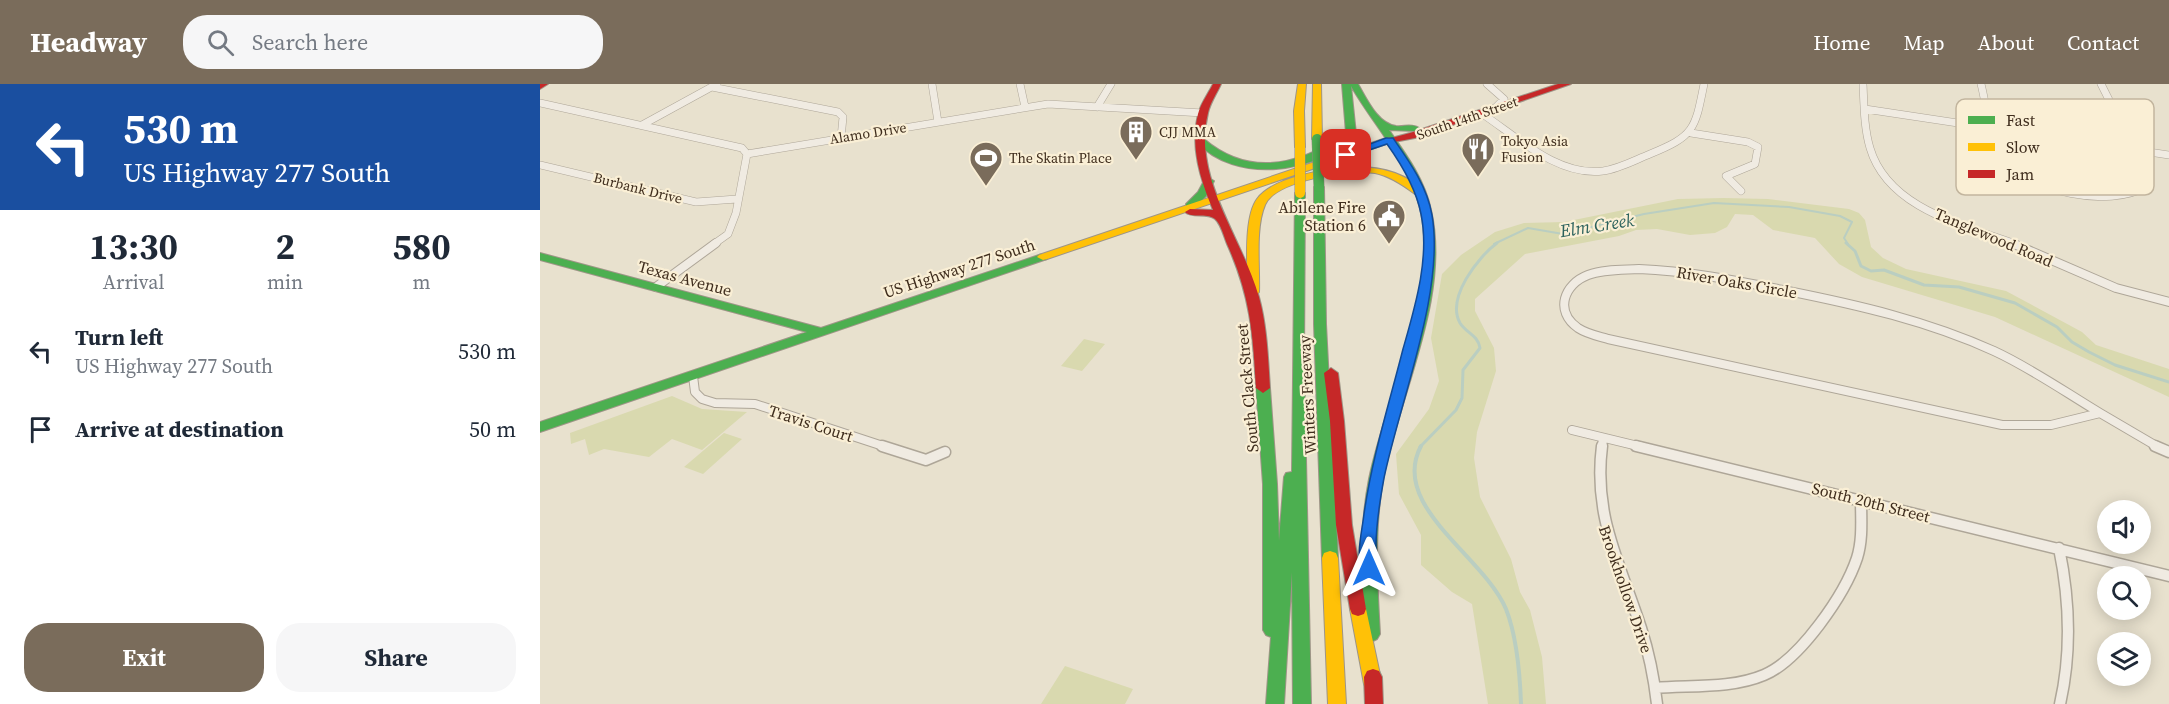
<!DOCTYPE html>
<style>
:root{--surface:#fff;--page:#f6f6f7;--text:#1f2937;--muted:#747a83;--accent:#7a6c5b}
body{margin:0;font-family:"Source Serif 4",serif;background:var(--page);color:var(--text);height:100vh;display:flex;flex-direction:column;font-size:22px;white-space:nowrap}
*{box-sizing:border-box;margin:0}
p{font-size:20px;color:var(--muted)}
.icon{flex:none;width:33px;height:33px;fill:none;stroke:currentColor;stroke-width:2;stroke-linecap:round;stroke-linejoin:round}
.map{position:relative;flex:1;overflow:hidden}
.side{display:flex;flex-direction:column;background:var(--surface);width:540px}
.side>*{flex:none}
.guide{background:#1a4fa0;color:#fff;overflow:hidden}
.controls{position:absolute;left:1557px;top:416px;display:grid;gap:12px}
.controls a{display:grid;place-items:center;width:54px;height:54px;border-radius:50%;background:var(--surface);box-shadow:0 3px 15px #0003;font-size:30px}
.pin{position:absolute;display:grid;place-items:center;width:51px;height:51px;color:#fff;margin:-26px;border-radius:12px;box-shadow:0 3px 9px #0006}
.me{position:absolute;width:66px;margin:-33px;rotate:0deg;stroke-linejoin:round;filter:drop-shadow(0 0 4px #0008)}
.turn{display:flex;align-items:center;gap:21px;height:126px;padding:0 24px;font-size:27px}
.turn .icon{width:78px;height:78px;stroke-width:2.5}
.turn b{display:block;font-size:42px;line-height:51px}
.eta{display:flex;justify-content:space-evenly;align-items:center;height:102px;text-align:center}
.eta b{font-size:36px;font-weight:700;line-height:42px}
.primary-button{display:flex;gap:12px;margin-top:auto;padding:12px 24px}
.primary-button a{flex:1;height:69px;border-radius:24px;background:var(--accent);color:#fff;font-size:24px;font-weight:700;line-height:69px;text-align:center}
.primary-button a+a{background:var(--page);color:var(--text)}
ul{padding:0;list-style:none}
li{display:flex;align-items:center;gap:18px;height:78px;padding:0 24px}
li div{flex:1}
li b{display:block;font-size:22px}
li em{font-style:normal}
header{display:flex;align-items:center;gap:36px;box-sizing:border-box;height:84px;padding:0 30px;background:var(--accent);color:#fff}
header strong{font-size:28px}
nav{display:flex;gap:33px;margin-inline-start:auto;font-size:21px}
.search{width:420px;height:54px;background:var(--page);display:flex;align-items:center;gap:15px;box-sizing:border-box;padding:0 21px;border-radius:24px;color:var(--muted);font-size:22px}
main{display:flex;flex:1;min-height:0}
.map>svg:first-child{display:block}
.green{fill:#d9d9af}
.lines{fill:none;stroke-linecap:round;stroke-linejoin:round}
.stream-far2{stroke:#bacec1;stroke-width:2}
.stream-far1{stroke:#bacec1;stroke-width:3}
.stream{stroke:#bacec1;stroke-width:4}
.street-far2-casing{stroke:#aea698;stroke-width:8}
.street-far1-casing{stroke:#aea698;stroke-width:10}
.street-casing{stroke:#aea698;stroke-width:13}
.fast-casing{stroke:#9e9587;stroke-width:2}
.slow-casing{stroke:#9e9587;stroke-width:2}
.jam-casing{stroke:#9e9587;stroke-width:2}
.street-far2{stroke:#f0ebe2;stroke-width:7}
.street-far1{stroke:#f0ebe2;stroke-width:8}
.street{stroke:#f0ebe2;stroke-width:10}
.fast{fill:#4caf50;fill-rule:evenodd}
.slow{fill:#ffc107;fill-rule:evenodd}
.jam{fill:#c62828;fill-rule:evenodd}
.fast-bridge-casing{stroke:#938b7e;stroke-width:11;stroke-linecap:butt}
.slow-bridge-casing{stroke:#938b7e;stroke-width:11;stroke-linecap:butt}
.fast-bridge{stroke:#4caf50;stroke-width:10}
.slow-bridge{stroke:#ffc107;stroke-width:10}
.route{fill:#1a73e8;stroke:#114b97;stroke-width:1.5}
.labels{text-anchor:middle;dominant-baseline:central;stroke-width:4.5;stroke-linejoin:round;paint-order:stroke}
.far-street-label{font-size:14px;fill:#3f2d1d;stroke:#faefd5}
.far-poi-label{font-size:14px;fill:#3f2d1d;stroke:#faefd5;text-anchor:start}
.poi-label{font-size:16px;fill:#3f2d1d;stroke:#faefd5;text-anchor:end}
.street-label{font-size:16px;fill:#3f2d1d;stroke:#faefd5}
.water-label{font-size:18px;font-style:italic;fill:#2b615c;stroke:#faefd5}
.key{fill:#faefd5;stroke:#c2b59e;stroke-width:1.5}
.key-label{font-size:16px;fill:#3f2d1d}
</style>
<header>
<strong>Headway</strong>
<div class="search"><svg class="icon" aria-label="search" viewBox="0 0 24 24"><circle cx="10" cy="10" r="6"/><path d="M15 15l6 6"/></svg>Search here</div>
<nav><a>Home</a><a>Map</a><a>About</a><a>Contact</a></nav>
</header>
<main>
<section class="side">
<div class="guide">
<div class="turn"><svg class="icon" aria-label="left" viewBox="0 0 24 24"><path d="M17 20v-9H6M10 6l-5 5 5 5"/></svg><div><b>530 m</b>US Highway 277 South</div></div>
</div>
<div class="eta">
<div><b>13:30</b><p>Arrival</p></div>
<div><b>2</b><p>min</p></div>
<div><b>580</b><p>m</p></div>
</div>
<ul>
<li><svg class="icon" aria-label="left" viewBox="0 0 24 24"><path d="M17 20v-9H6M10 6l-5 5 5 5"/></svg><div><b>Turn left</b><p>US Highway 277 South</p></div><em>530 m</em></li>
<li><svg class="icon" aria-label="arrive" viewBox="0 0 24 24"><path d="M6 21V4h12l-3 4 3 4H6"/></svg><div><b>Arrive at destination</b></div><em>50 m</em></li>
</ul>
<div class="primary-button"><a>Exit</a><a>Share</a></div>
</section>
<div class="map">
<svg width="1629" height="620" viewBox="0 0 1629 620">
<rect width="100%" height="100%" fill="#e8e1ce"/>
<path class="green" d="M1184,114L1228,115L1309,125L1319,129L1325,136L1331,163L1343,174L1366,185L1466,207L1542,248L1556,261L1629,285V313L1455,233L1322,193L1299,180L1275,154L1233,146L1213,131L1195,130L1187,143L1175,149L1150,151L1117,145L1096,146L1079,152L985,170L935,215V227L954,264L956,287L937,348L934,374L940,413L971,475L980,508L990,526L1002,573L1006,620H948L932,520L912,508L881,481V451L859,410L856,370L889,325L899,297L891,254L902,190L921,171L955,148L984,139L1024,138L1138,115Z
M544,255L565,260L542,287L521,282Z
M132,312L162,325L207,328L162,366L132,355L109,373L64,365L49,371L45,355L31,360L30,349Z
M184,349L202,355L163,390L144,383Z
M525,582L593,605L585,620H501Z"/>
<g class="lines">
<path class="stream-far2" d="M954,160L988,144L1023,150L1104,130L1174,119L1249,123L1300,132L1312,138L1304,154L1308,160"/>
<path class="stream-far1" d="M1306,159L1315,167L1321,182L1331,187L1344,186L1384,201L1419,203L1475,219L1517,243L1532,258L1549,268L1575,281L1629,298
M880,363L916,326L922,314L923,286L940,264C938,251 926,249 920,239C906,214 938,173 957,159"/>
<path class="stream" d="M881,362C849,422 943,471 966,525C977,553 980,591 981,620"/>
<g class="street-far2-casing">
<path id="street-far2" d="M392,0L398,38
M480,0L485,23
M947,0L964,15L955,24
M1323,0C1324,21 1324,44 1330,64C1348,125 1424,141 1476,160
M1441,0C1447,23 1449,56 1464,75C1492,109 1568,124 1606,103L1607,91L1561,0
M172,3L298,28L303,33L301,54
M0,19L202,64L207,70L508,20L663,29
M557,23L571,0
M1325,25L1629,71
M941,29C976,52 1018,93 1063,87C1079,85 1095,76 1110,70C1154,52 1155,46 1164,0
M102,41L177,0
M1151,49L1208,58L1218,63L1215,80L1186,92L1201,107
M0,81L156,118L197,115
M174,160L188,150L196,129L207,70"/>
</g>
<g class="street-far1-casing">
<path id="street-far1" d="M1472,159L1576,204L1629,218
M1099,185C1150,187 1198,197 1248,207C1318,221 1388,237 1454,267C1491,284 1525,308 1560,329L1511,341H1462L1068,255C1058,252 1047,250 1038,244C1014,227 1024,200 1048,191C1064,185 1082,186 1099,185Z
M116,203L176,159
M153,292L155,308L162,315L175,319L215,320L346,363
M1560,329L1618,363
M1032,346L1102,363
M1062,363L1063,354"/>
</g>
<g class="street-casing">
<path id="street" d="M342,362L386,376L405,368
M1062,362C1053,432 1080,479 1101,544C1109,569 1114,594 1117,620
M1096,362L1629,492
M1615,362L1629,368
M1519,464C1530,517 1532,567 1520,620
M1115,604C1150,601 1191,605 1224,591C1260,576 1305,510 1317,474C1323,455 1321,435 1321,415"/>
</g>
<g class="fast-casing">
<path id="fast" d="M802,0H818C827,15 837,39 856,42C864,43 872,39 879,44L874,47L849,46C866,70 885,96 891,126C911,213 859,310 843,396C834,447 837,499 840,550L837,555L831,558L825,555L822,550C821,499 819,446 829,395C845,314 900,207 880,124C869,78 834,42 811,2L816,50C777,90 695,101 656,57L664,55C710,94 760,81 806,49Z
M669,94L674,97L666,112L654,124H646V120L658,108L665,95Z
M779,100L784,103L786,240L798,474L796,479L790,481L784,479L782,474L774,240V103Z
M760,106L765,109L764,276L771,620H753L752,488L744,620H726L731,553L726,551L723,546V400L716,304L723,299L730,304L737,400L739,457L744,393L746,389L752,388L755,109Z
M0,169L281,244L499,171L503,170L509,173L507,175L0,348V338L267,248L0,176Z"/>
</g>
<g class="slow-casing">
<path id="slow" d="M758,0H766L764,27L765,63L760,66L755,63L754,27Z
M773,0H781L782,55L777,58L772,55Z
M849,53L852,54V58L507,175L503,176L497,173L499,171Z
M808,83C835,82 865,87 884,108L879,111L875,110C863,101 850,92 835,89C811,85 735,96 725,121C715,144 720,183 719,208L717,211H709L707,208C708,185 703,134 717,115C733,93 782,86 808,83Z
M790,467L796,469L798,474L806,620H788L782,474L784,469Z
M818,518L824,520L826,525L842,600L839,606L833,608L827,606L824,600L810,525L812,520Z"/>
</g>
<g class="jam-casing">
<path id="jam" d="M0,0H8L0,5Z
M673,0H681C677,9 670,19 668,29C652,94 702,153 719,213C727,242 728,274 730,304L723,309L716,304C713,248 710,211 687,160C684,153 681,140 675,135C665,128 653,135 645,128L650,125L673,126C660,95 650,62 658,30C661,19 668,10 673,0Z
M1018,0H1031L875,54L849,59L844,56L870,49Z
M791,284L798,289L804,337L812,441L826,525L824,530L818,532L812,530L810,525L796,441L790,337L784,289Z
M833,585L839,587L842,593L843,620H825L824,593L827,587Z"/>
</g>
<use href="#street-far2" class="street-far2"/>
<use href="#street-far1" class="street-far1"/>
<use href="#street" class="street"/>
<use href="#fast" class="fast"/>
<use href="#slow" class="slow"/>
<use href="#jam" class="jam"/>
<g class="fast-bridge-casing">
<path id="fast-bridge" d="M777,55L779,103"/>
</g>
<g class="slow-bridge-casing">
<path id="slow-bridge" d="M760,63V109"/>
</g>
<use href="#fast-bridge" class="fast-bridge"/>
<use href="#slow-bridge" class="slow-bridge"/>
</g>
<path class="route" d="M846,54H853C869,77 887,102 892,131C905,207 860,317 844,394C840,416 836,440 836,462C836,471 838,481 834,489H823C815,473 822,448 824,430C832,374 849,320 863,265C875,223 890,174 881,130C876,104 862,81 847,60L806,74L800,71Z"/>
<defs>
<g id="building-pin" transform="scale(1.725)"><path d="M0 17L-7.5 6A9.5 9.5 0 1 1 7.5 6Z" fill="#7a6c5b" stroke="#faefd5"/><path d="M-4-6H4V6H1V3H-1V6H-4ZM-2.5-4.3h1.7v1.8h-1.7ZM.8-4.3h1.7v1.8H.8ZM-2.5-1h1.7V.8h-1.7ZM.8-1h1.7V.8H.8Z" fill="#fff"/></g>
<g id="restaurant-pin" transform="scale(1.725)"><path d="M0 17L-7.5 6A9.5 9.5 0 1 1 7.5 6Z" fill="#7a6c5b" stroke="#faefd5"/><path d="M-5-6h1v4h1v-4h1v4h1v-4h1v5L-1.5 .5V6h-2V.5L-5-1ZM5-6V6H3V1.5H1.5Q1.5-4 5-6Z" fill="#fff"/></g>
<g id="stadium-pin" transform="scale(1.725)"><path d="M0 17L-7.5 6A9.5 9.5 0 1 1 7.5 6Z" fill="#7a6c5b" stroke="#faefd5"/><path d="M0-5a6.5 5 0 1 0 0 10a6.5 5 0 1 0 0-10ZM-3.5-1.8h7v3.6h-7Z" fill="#fff"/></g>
<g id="civic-pin" transform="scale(1.725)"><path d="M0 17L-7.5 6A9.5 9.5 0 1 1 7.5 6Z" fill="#7a6c5b" stroke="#faefd5"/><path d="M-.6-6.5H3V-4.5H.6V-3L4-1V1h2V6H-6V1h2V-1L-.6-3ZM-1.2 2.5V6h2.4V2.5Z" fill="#fff"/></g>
</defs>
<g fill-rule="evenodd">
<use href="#building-pin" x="596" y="48"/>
<use href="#restaurant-pin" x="938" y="65"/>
<use href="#stadium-pin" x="446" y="74"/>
<use href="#civic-pin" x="849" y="132"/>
</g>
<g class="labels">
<g class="far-street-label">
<text transform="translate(927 34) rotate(-19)">South 14th Street</text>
<text transform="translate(328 49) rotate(-9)">Alamo Drive</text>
<text transform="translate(98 104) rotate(14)">Burbank Drive</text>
</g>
<g class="far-poi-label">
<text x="619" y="48">CJJ MMA</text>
<text x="961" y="57">Tokyo Asia<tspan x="961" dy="16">Fusion</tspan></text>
<text x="469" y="74">The Skatin Place</text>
</g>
<g class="poi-label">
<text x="826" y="123">Abilene Fire<tspan x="826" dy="18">Station 6</tspan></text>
</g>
<g class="street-label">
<text transform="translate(1454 153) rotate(23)">Tanglewood Road</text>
<text transform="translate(419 184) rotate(-18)">US Highway 277 South</text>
<text transform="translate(145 194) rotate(15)">Texas Avenue</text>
<text transform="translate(1197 198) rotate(10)">River Oaks Circle</text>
<text transform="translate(707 304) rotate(-95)">South Clack Street</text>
<text transform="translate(767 311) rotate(-93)">Winters Freeway</text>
<text transform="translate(271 339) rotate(18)">Travis Court</text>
<text transform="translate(1331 418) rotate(14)">South 20th Street</text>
<text transform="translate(1086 505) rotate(71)">Brookhollow Drive</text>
</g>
<g class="water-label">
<text transform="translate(1057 141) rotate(-9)">Elm Creek</text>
</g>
</g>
<rect x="1416" y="15" width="198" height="96" rx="9" class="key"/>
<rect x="1428" y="32" width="27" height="8" fill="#4caf50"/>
<rect x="1428" y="59" width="27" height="8" fill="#ffc107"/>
<rect x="1428" y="86" width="27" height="8" fill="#c62828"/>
<g class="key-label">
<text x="1466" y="42">Fast</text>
<text x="1466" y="69">Slow</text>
<text x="1466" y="96">Jam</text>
</g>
</svg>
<div class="controls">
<a><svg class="icon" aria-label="sound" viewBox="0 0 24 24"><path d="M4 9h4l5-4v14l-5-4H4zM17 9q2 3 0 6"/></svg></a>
<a><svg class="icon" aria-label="search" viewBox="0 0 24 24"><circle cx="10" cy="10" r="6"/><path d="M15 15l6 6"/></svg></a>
<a><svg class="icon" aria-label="layers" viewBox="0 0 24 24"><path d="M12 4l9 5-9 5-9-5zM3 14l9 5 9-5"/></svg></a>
</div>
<div class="pin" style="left:806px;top:71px;background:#d93025"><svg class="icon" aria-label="arrive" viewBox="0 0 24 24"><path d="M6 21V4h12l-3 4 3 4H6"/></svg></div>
<svg class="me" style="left:829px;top:484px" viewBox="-20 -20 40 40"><path d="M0-17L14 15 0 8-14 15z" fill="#1a73e8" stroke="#fff" stroke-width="4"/></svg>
</div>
</main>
